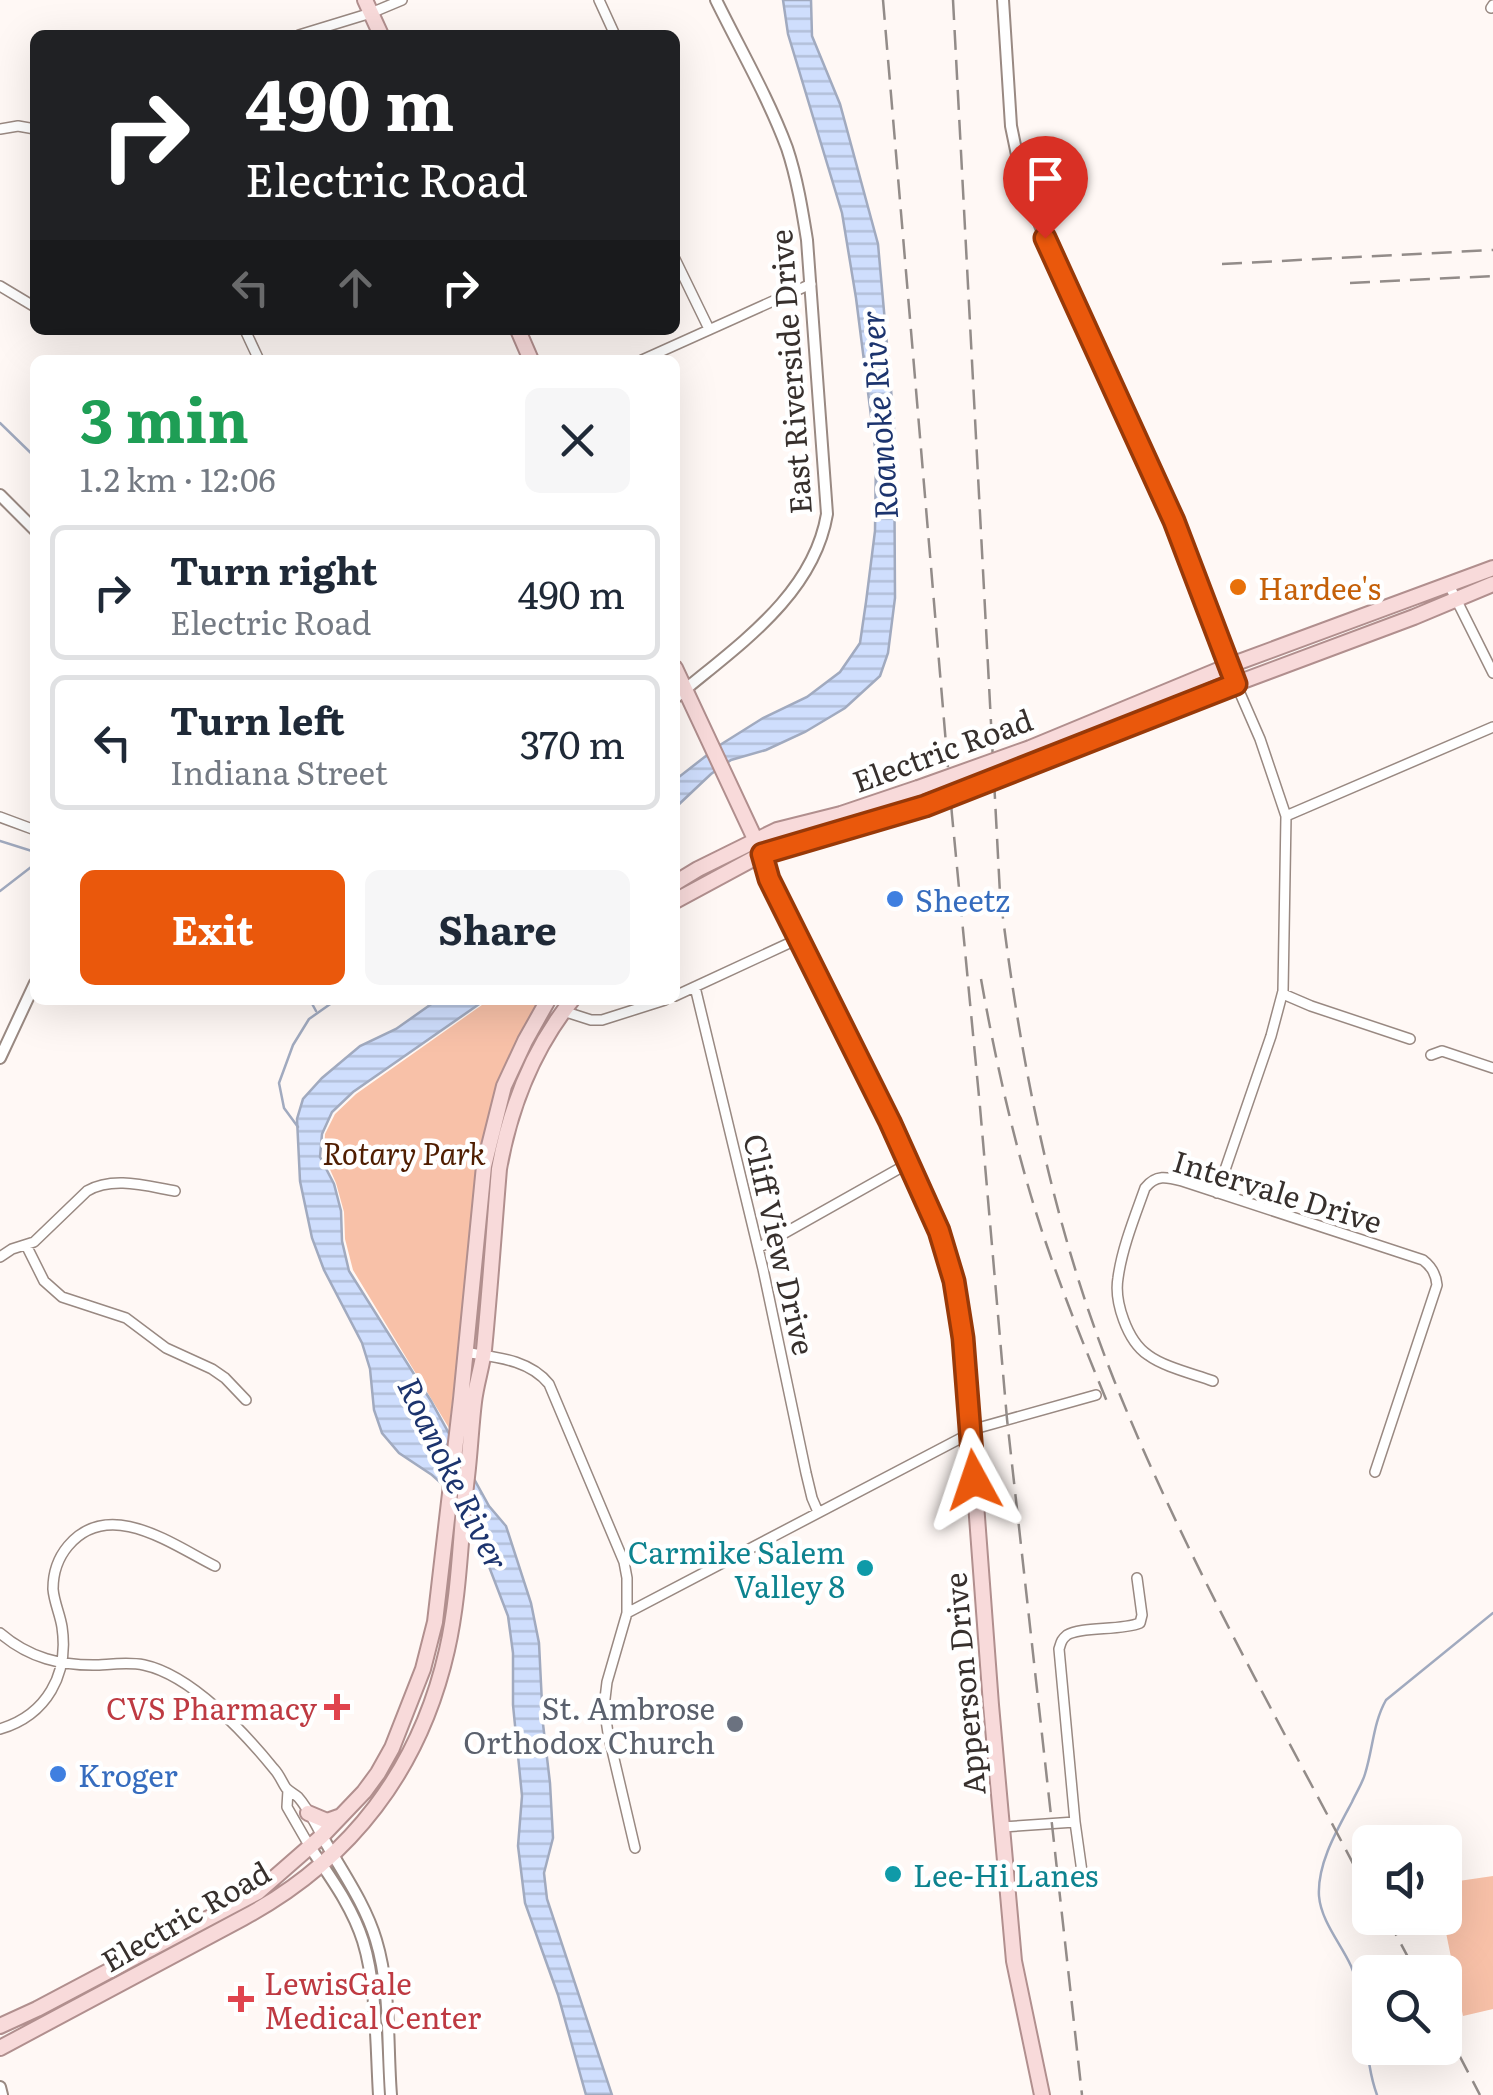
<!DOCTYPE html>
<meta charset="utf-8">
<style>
:root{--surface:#fff;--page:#f6f6f7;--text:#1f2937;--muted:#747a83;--line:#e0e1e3;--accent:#ea580c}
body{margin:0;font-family:Literata,serif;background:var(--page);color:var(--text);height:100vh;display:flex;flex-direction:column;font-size:38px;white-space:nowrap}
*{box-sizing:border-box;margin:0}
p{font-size:32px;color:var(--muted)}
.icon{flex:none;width:55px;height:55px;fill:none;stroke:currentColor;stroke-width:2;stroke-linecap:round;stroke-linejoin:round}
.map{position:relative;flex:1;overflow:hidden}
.details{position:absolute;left:30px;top:355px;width:650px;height:650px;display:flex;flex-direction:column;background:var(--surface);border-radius:15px;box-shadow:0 10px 40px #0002}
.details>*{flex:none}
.guide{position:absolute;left:30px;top:30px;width:650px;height:305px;border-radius:15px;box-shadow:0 10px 40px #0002;background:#202124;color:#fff;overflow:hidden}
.controls{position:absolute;left:1352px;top:1825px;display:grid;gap:20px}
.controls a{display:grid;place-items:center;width:110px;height:110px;border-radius:15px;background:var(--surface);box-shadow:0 10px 40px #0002;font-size:50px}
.pin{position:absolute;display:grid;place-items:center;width:85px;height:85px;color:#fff;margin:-102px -42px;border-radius:50% 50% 50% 0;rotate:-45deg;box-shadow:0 0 10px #0007}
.pin .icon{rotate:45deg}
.me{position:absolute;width:110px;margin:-55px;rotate:355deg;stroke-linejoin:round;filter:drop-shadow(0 0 8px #0008)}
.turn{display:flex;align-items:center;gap:35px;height:210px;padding:0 50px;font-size:45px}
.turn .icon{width:130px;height:130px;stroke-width:2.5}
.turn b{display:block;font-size:70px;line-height:85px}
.lanes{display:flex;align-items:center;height:95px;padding:0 50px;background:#0003;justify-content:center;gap:50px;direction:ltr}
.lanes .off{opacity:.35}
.round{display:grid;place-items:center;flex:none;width:105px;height:105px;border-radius:15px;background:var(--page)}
.head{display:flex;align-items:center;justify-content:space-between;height:170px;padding:0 50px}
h1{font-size:60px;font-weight:700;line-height:75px;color:#1e9e55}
.primary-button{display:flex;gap:20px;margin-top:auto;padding:20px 50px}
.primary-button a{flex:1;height:115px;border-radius:15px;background:var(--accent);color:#fff;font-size:40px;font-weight:700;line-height:115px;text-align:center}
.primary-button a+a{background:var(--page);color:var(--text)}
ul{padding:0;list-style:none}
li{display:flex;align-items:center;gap:30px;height:135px;margin:0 20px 15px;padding:0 30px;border:5px solid var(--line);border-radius:15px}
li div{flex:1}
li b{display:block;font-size:38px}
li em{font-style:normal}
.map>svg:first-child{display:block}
.green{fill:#f8c1a8}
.water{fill:url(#water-rules);stroke:#a1aabf;stroke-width:2.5}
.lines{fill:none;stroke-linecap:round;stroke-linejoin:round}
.stream{stroke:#a1aabf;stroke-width:2.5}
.minor-casing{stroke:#998982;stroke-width:12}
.tertiary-casing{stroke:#998982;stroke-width:14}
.primary-casing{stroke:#b18f8e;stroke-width:18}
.minor{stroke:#fff;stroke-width:9}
.tertiary{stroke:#fff;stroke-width:10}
.primary{stroke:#f8dada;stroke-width:14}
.rail{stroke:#938c89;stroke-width:2.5;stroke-dasharray:20 10;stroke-linecap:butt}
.primary-bridge-casing{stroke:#b18f8e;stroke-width:18;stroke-linecap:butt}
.primary-bridge{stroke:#f8dada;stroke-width:14}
.route-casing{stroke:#983908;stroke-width:25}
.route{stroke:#ea580c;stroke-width:18}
.food-dot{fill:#e8710a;stroke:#fff;stroke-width:4}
.shop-dot{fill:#3f7fe0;stroke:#fff;stroke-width:4}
.culture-dot{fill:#0f9aa8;stroke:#fff;stroke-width:4}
.health-dot{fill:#e0444e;stroke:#fff;stroke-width:4}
.worship-dot{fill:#6b7280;stroke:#fff;stroke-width:4}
.labels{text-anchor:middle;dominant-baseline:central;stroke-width:9;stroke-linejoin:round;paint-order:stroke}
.street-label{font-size:30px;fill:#37302d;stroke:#fff}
.food-label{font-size:30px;fill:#c56008;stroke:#fff;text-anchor:start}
.shop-label{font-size:30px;fill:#366cbe;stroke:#fff;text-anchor:start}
.park-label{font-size:30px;font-style:italic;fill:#4f1d00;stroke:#fff}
.culture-label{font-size:30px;fill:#0d838f;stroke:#fff;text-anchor:end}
.health-label{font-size:30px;fill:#be3a42;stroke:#fff;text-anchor:end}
.worship-label{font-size:30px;fill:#5b616d;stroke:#fff;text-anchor:end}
.water-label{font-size:32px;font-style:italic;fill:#1c346e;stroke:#fff}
</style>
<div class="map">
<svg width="1493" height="2095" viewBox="0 0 1493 2095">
<defs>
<pattern id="water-rules" width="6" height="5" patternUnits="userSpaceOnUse" patternTransform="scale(2.5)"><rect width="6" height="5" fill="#cfdefd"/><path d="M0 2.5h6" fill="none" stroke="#b2bfd9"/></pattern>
</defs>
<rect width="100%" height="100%" fill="#fff8f5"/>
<path class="green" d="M489,1000H541C486,1085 477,1163 467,1261C461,1317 456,1372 449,1428L353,1270L345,1239L344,1212L336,1183L324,1156L325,1134L335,1114L356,1094Z
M1493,1876V2009L1463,2016L1443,1918H1445V1883Z"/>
<path class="water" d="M783,0H811L812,36L840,104L878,244L894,423L895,598L888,653L880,676L845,708L805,732L766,750L731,760L711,774L675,808V780L720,745L763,718L807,697L840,672L860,643L866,602L875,531L876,455L856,298L842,213L788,34Z
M437,1000H485L353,1092L332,1112L322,1134L320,1157L334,1184L341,1211L342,1241L349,1271L431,1401L489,1506L506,1526L531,1603L539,1643L543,1724L550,1783L553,1838L544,1873L547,1899L612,2095H586L558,1995L525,1903L518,1846L522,1796L513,1705V1653L508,1616L470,1517L450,1491L432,1475L399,1453L382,1433L374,1410L370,1369L362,1343L324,1270L312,1238L300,1181L297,1119L303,1099L322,1078L360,1046L396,1029Z"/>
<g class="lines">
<path class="stream" d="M0,423L35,457
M0,841L35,852
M0,891L35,864
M310,1000L316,1011
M298,1127L284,1108L279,1083L293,1045L309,1019L336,1000
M1377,2095C1362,2054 1369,2007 1351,1966C1341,1944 1321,1921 1319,1896C1317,1864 1337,1830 1352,1802C1356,1793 1362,1784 1365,1774C1373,1749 1373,1723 1386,1700L1493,1613"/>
<g class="minor-casing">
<path id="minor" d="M599,0L615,35
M1491,8L1493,5
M299,35L371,13L402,0
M0,129L18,126L35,129
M675,259L709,329
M0,286L35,307
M245,330L259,360
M642,360L811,284
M1448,583L1493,673
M1286,816L1493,727
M0,817L35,830
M695,987L763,1269L806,1473L812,1498L818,1512
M1283,994L1311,1006L1410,1039
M675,996L798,939
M563,1011L591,1020H602L665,1000
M1431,1055L1442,1051L1493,1068
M1217,1193L1271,1036L1283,991L1286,816L1260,739L1236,684
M26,1245L44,1281L62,1297L126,1318L166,1348L212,1369L225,1378L246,1400
M758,1248L909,1163
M0,1257L12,1249L34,1242L87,1191C113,1176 146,1186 175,1191
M464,1352C494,1357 529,1359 549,1384L624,1562L627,1578V1613L607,1682L604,1707L608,1733L635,1848
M1213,1381C1194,1374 1164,1367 1148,1355C1127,1341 1114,1301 1118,1278C1122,1248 1135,1216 1145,1188C1156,1174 1167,1177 1182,1181L1423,1260C1432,1267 1436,1274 1437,1285L1375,1472
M627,1613L965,1436L978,1428L1096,1395
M0,1633C29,1658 61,1666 99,1665C114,1664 129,1662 144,1665C191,1675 244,1732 274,1769C279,1774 282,1782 286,1788C290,1792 295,1794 298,1797C308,1808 315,1824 322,1836
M0,1729C47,1715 69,1674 62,1627C60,1614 54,1602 53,1589C53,1574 58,1558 68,1546C109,1497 173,1545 215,1566
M288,1790L287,1807L310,1847
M1002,1827L1075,1822
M1083,1879L1075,1822L1059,1649C1061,1643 1061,1640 1067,1635C1081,1626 1121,1631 1140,1623L1142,1615L1137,1578"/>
</g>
<g class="tertiary-casing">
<path id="tertiary" d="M1003,0L1011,126L1022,179L1045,238L1175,524L1236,684
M0,495L35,530
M675,698C735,647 813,597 827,514L807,240C802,209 797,178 787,148C768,97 740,49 716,0
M0,1058L35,983
M322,1836C341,1870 365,1903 376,1940C391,1989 387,2044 391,2095
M310,1847C330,1877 352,1906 363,1941C377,1986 376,2048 379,2095
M0,2087L2,2095"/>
</g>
<g class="primary-casing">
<path id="primary" d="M365,0L381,35
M518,330L531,360
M675,668L762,854L769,879L891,1122L939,1231L954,1281L966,1369L991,1705L1014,1961L1042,2095
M1030,748L1228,666L1493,568
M1033,765L1208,694L1414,617L1493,584
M675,883L698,869L777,830L841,814L918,788
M675,901L762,854L925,806
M308,1813L327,1821L341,1816
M0,2026L37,2009L258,1892L322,1836L364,1792L378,1773L392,1748L423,1669L435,1622L461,1399L484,1166L504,1086L525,1041L548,1000
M0,2048L243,1918C351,1860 420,1769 447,1650C460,1593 460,1535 467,1477C470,1452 471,1427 474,1402C476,1384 482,1367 484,1350C490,1289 494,1229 499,1169C510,1107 533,1049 572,1000"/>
</g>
<use href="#minor" class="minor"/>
<use href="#tertiary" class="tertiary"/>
<use href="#primary" class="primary"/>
<path class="rail" d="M883,0L952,815L980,1107L1007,1419L1082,2095
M953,0L1000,894C1020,1060 1052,1224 1114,1380C1185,1558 1282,1726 1370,1896
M1222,264L1493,250
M1350,283L1493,276
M981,979C994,1052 1010,1125 1031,1196C1052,1267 1080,1336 1108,1404
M1387,1918L1416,1972
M1445,2028L1480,2095"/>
<g class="primary-bridge-casing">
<path id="primary-bridge" d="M918,788L1030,748
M925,806L1033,765"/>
</g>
<use href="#primary-bridge" class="primary-bridge"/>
</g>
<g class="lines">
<g class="route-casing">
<path id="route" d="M974,1480L963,1338L954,1281L939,1231L890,1122L769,879L762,854L925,806L1236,684L1174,521L1045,238"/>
</g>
<use href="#route" class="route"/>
</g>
<circle class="food-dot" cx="1238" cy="587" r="10"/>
<g class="shop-dot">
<circle cx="895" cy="899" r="10"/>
<circle cx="58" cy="1774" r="10"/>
</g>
<g class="culture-dot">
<circle cx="865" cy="1568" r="10"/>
<circle cx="893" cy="1874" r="10"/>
</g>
<g class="health-dot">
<path d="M332 1692h10v10h10v10h-10v10h-10v-10h-10v-10h10z"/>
<path d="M236 1984h10v10h10v10h-10v10h-10v-10h-10v-10h10z"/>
</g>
<circle class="worship-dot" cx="735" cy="1724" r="10"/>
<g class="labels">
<g class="street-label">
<text transform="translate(789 372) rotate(-94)">East Riverside Drive</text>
<text transform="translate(942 749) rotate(-20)">Electric Road</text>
<text transform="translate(1278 1190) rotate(17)">Intervale Drive</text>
<text transform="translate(781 1244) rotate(77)">Cliff View Drive</text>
<text transform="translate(963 1684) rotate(-95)">Apperson Drive</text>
<text transform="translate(185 1915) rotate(-30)">Electric Road</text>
</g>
<g class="food-label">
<text x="1258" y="587">Hardee's</text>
</g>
<g class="shop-label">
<text x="915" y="899">Sheetz</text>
<text x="78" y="1774">Kroger</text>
</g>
<g class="park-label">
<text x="404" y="1152">Rotary Park</text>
</g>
<g class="culture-label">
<text x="845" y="1551">Carmike Salem<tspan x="845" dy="34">Valley 8</tspan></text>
<text x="913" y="1874" text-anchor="start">Lee-Hi Lanes</text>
</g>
<g class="health-label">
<text x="317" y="1707">CVS Pharmacy</text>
<text x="264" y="1982" text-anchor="start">LewisGale<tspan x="264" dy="34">Medical Center</tspan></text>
</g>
<g class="worship-label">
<text x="715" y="1707">St. Ambrose<tspan x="715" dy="34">Orthodox Church</tspan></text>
</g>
<g class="water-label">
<text transform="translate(877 415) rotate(-94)">Roanoke River</text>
<text transform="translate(455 1473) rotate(64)">Roanoke River</text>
</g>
</g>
</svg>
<div class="controls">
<a><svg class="icon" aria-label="sound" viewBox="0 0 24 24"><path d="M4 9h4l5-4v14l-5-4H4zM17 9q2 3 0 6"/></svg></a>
<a><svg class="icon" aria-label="search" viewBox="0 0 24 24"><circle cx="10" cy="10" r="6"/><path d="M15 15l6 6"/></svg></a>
</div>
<div class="pin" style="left:1045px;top:238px;background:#d93025"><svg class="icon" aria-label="arrive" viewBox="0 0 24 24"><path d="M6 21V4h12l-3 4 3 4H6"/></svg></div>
<svg class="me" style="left:974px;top:1480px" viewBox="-20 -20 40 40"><path d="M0-17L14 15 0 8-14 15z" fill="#ea580c" stroke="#fff" stroke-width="4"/></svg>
<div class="guide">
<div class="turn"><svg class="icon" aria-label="right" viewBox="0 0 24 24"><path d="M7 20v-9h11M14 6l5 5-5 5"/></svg><div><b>490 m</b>Electric Road</div></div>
<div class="lanes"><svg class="icon off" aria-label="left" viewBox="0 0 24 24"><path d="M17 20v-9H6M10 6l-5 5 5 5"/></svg><svg class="icon off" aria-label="ahead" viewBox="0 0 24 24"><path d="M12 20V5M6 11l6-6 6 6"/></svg><svg class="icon" aria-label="right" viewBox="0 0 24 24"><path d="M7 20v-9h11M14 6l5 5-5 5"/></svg></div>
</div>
<section class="details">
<div class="head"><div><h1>3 min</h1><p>1.2 km · 12:06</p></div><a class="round"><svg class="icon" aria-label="close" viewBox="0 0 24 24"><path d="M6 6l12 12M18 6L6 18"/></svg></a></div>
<ul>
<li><svg class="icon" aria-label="right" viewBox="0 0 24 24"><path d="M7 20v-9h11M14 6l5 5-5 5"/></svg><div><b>Turn right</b><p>Electric Road</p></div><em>490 m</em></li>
<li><svg class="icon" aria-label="left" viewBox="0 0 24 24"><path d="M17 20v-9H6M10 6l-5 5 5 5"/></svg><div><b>Turn left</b><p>Indiana Street</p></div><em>370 m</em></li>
</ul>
<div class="primary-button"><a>Exit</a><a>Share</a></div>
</section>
</div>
